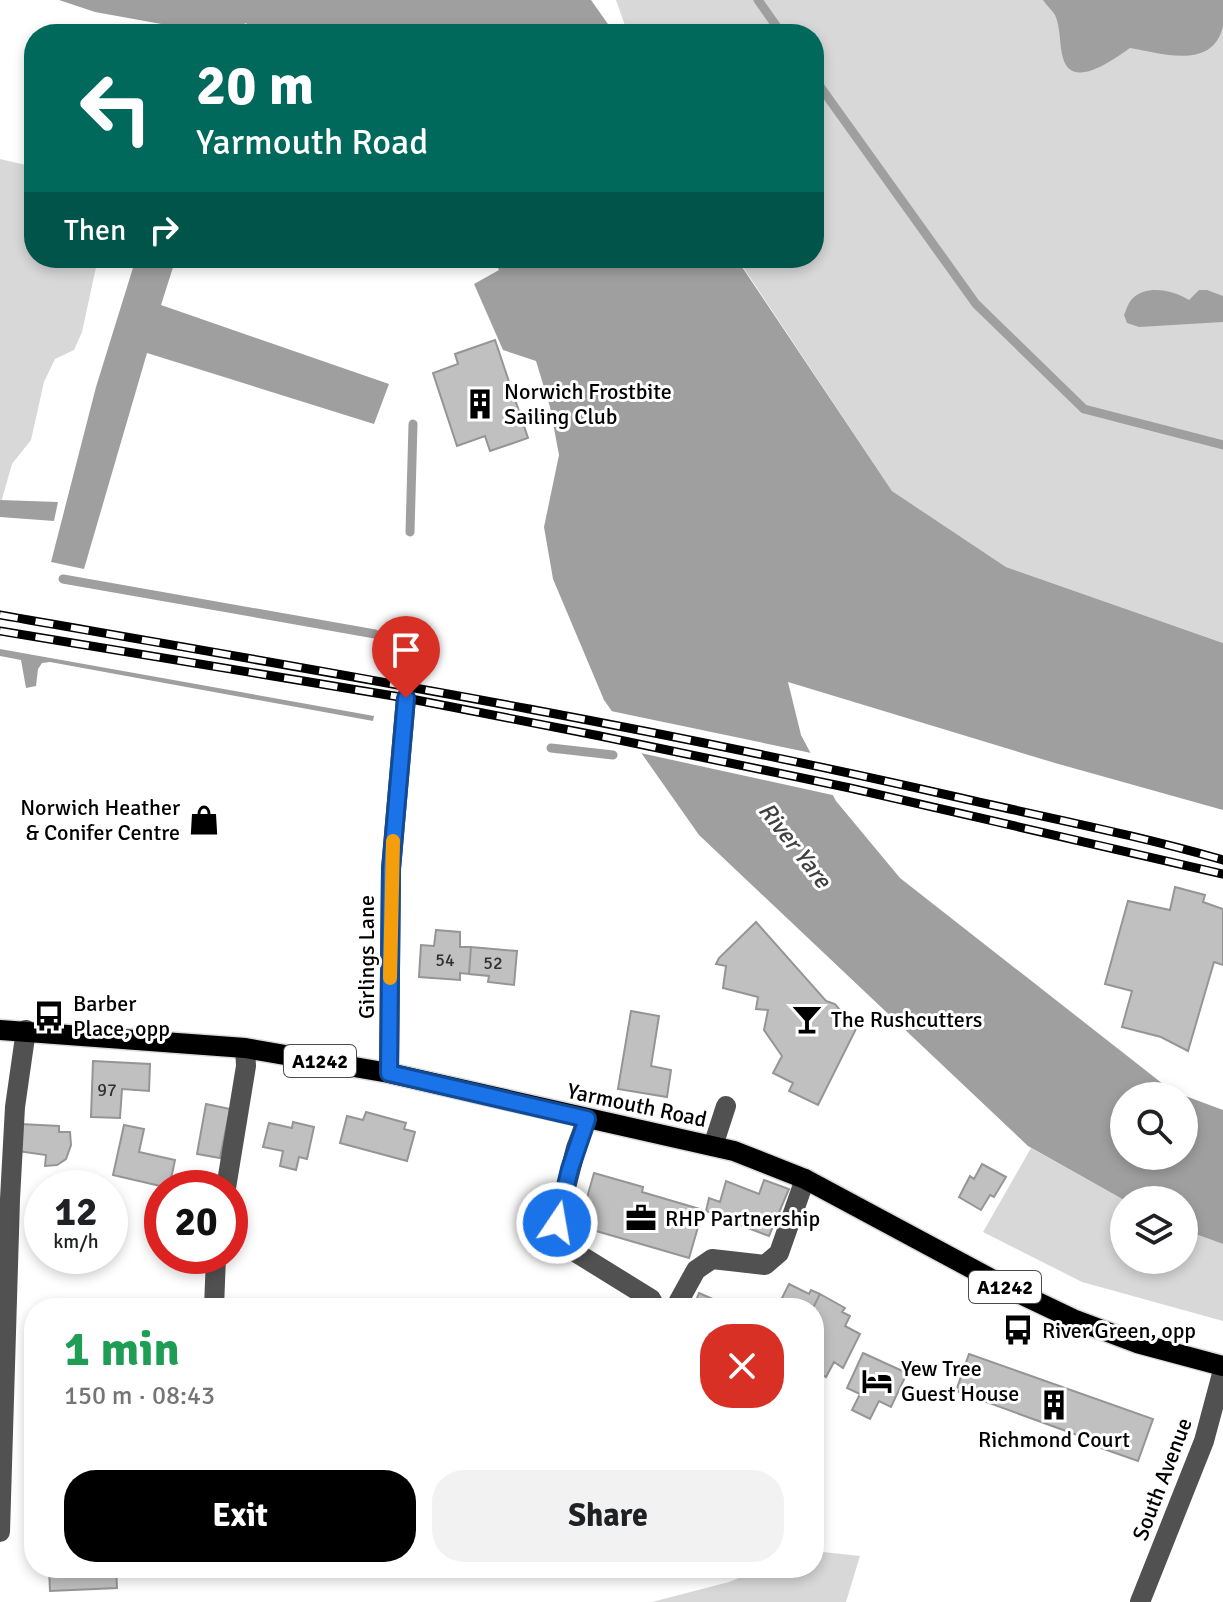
<!DOCTYPE html>
<meta charset="utf-8">
<style>
:root{--surface:#fff;--page:#f2f2f2;--text:#202124;--muted:#757577;--accent:#000}
body{margin:0;font-family:Signika,sans-serif;background:var(--page);color:var(--text);height:100vh;display:flex;flex-direction:column;font-size:30px;white-space:nowrap}
*{box-sizing:border-box;margin:0}
p{font-size:26px;color:var(--muted)}
.icon{flex:none;width:44px;height:44px;fill:none;stroke:currentColor;stroke-width:2;stroke-linecap:round;stroke-linejoin:round}
.map{position:relative;flex:1;overflow:hidden}
.sheet{position:absolute;left:24px;top:1298px;width:800px;height:280px;display:flex;flex-direction:column;background:var(--surface);border-radius:32px;box-shadow:0 4px 12px #0003}
.sheet>*{flex:none}
.hud{position:absolute;left:24px;top:24px;width:800px;height:244px;border-radius:32px;box-shadow:0 4px 12px #0003;background:#00695c;color:#fff;overflow:hidden}
.fabs{position:absolute;left:1110px;top:1082px;display:grid;gap:16px}
.fabs a{display:grid;place-items:center;width:88px;height:88px;border-radius:50%;background:var(--surface);box-shadow:0 4px 12px #0003;font-size:40px}
.speed{position:absolute;left:24px;top:1170px;display:flex;gap:16px;font-size:40px;font-weight:700;text-align:center}
.speed>*{display:grid;place-content:center;width:104px;height:104px;border-radius:50%;background:var(--surface);box-shadow:0 4px 12px #0003;line-height:1}
.speed small{font-size:20px;font-weight:400}
.speed .limit{border:12px solid #d22;background:#fff;color:#111}
.pin{position:absolute;display:grid;place-items:center;width:68px;height:68px;color:#fff;margin:-82px -34px;border-radius:50% 50% 50% 0;rotate:-45deg;box-shadow:0 0 8px #0007}
.pin .icon{rotate:45deg}
.me{position:absolute;width:88px;margin:-44px;rotate:12deg;stroke-linejoin:round;filter:drop-shadow(0 0 6px #0008)}
.turn{display:flex;align-items:center;gap:28px;height:168px;padding:0 40px;font-size:36px}
.turn .icon{width:104px;height:104px;stroke-width:2.5}
.turn b{display:block;font-size:56px;line-height:68px}
.then{display:flex;align-items:center;height:76px;padding:0 40px;background:#0003;gap:16px;font-size:30px}
.round{display:grid;place-items:center;flex:none;width:84px;height:84px;border-radius:32px;background:var(--page)}
.summary{display:flex;align-items:center;justify-content:space-between;height:136px;padding:0 40px}
h1{font-size:48px;font-weight:800;line-height:60px;color:#1e9e55}
.action{display:flex;gap:16px;margin-top:auto;padding:16px 40px}
.action a{flex:1;height:92px;border-radius:32px;background:var(--accent);color:#fff;font-size:32px;font-weight:800;line-height:92px;text-align:center}
.action a+a{background:var(--page);color:var(--text)}
.map>svg:first-child{display:block}
.green{fill:#d8d8d8}
.water{fill:#9f9f9f;fill-rule:evenodd}
.pier{fill:#fff}
.lines{fill:none;stroke-linecap:round;stroke-linejoin:round}
.stream{stroke:#9f9f9f;stroke-width:9}
.building{fill:#c0c0c0;stroke:#959595;stroke-width:2}
.major-casing{stroke:#dbdbdb;stroke-width:23}
.minor{stroke:#515151;stroke-width:20}
.major{stroke:#000;stroke-width:20}
.rail-casing{stroke:#000;stroke-width:9}
.rail{stroke:#fff;stroke-width:6;stroke-dasharray:18;stroke-linecap:butt}
.route-casing{stroke:#114b97;stroke-width:20}
.route{stroke:#1a73e8;stroke-width:14}
.slow{stroke:#f59e0b;stroke-width:14}
.labels{text-anchor:middle;dominant-baseline:central;stroke-width:6;stroke-linejoin:round;paint-order:stroke}
.number-label{font-size:18px;fill:#303030}
.shield{fill:#fff;stroke:#4c4c4c;stroke-width:2}
.shield-label{font-size:20px;font-weight:bold;fill:#000}
.poi-label{font-size:22px;fill:#000;stroke:#fff;text-anchor:start}
.street-label{font-size:22px;fill:#000;stroke:#fff}
.water-label{font-size:24px;font-style:italic;fill:#404040;stroke:#fff}
</style>
<div class="map">
<svg width="1223" height="1602" viewBox="0 0 1223 1602">
<rect width="100%" height="100%" fill="#fff"/>
<path class="green" d="M616,0H1223V643L1006,567L892,491L737,258H814V34H628Z
M0,159L34,167V258H98L82,332L74,350L55,359L44,382L31,440L12,464L0,506Z
M1031,1148L1124,1200V1260H1184V1230L1223,1244V1321L1082,1282L983,1232Z
M814,1551L860,1556L846,1602H652L729,1582L764,1568H814Z"/>
<path class="water" d="M59,0H591L615,34H268L245,23L242,34H191L189,29L95,12Z
M1043,0H1223C1223,8 1223,18 1223,26C1213,71 1161,53 1130,48C1114,59 1072,91 1063,58C1059,44 1061,28 1055,15C1052,10 1046,5 1043,0Z
M136,258H176L161,305L389,384L374,424L147,353L84,569L51,562L96,387Z
M493,258H736L892,491L1006,567L1223,643V810L1055,763L788,682L801,735L836,801L900,878L1172,1091L1223,1110V1244L1184,1230V1200H1124L1028,1146L699,835L604,700L553,579L544,527L559,455L550,407L536,361L503,350L474,284L499,270ZM1124,1096H1184V1156H1124Z
M1199,290H1207L1223,296V322L1139,327L1127,323L1124,315C1126,310 1129,301 1133,298C1148,284 1175,291 1189,300Z
M0,500L58,502L54,521L0,517Z
M0,649L374,716L373,721L50,662L42,663L38,669L36,686L26,688L21,660L0,656Z"/>
<path class="pier" d="M606,710L816,754L837,796L636,752Z"/>
<g class="lines">
<path class="stream" d="M758,0L782,34
M814,78L976,304L1084,409L1223,445
M410,532L413,424
M63,579L375,634
M551,748L613,755"/>
</g>
<path class="building" d="M495,340L528,438L490,451L485,436L457,446L433,373L458,364L455,354Z
M1175,887L1205,895L1203,902L1223,909V965L1214,962L1188,1051L1161,1037L1122,1027L1132,991L1105,984L1128,901L1170,910Z
M756,922L826,1001L835,1004L856,1029L818,1105L789,1091L793,1083L773,1073L782,1056L764,1030L768,1010L756,1009L758,997L723,988L726,966L716,964L719,958Z
M436,930L460,932V947H471L469,974L460,973V980L419,977L421,945L434,946Z
M471,947L517,951L514,985L488,982L489,976L469,974Z
M631,1011L659,1016L651,1066L671,1070L667,1097L618,1089Z
M93,1061L150,1064L149,1091L122,1089L120,1118L91,1117Z
M206,1104L230,1109L220,1158L197,1154Z
M366,1112L406,1123L404,1129L415,1132L407,1161L340,1143L347,1116L363,1120Z
M293,1122L314,1127L307,1159L299,1157L296,1170L280,1166L283,1151L263,1147L269,1123L292,1128Z
M20,1124L59,1126V1132H70L71,1145L66,1159L57,1165L45,1166L46,1155L17,1151Z
M124,1125L144,1129L139,1152L175,1160L169,1188L113,1175Z
M982,1164L1006,1177L994,1197L990,1195L981,1210L959,1197L970,1176L974,1179Z
M594,1173L643,1187L642,1192L703,1210L689,1258L579,1226Z
M764,1180L789,1189L769,1236L735,1223V1220L706,1211L709,1198L720,1202L726,1181L759,1194Z
M789,1284L809,1294L811,1290L820,1294L813,1308H777Z
M699,1293L733,1308H693Z
M820,1294L845,1308L842,1312L850,1316L845,1326L860,1334L843,1368L834,1362L826,1377L814,1370L813,1308Z
M863,1353L907,1373L891,1407L879,1401L870,1419L852,1410L860,1394L847,1388Z
M969,1354L1153,1419L1138,1461L1087,1443L1088,1439L956,1391Z
M49,1568H116L117,1588L50,1591Z"/>
<g class="lines">
<g class="major-casing">
<path id="major" d="M0,1030L245,1048L389,1073L734,1151L805,1179L1010,1289L1073,1319L1137,1343L1223,1366"/>
</g>
<path class="minor" d="M389,1073L391,869L406,698
M587,1119L576,1148L557,1223L567,1247L651,1299L656,1308
M713,1146L726,1106
M226,1188L246,1066L245,1048
M214,1308L216,1256
M675,1308L696,1270L712,1259L765,1265L779,1253L805,1179
M0,1532L10,1199L15,1107L26,1030
M1140,1602L1204,1441L1223,1370"/>
<use href="#major" class="major"/>
<g class="rail-casing">
<path id="rail" d="M0,615C321,671 643,725 961,798C1048,818 1137,835 1223,860
M0,631L406,698L600,736L850,788L1223,874"/>
</g>
<use href="#rail" class="rail"/>
</g>
<g class="lines">
<g class="route-casing">
<path id="route" d="M406,698L391,869L389,1073L587,1119L570,1169L557,1223"/>
</g>
<use href="#route" class="route"/>
<path class="slow" d="M390,978L393,841"/>
</g>
<defs>
<g id="building-bare" transform="scale(2.4)"><path d="M-4-6H4V6H1V3H-1V6H-4ZM-2.5-4.3h1.7v1.8h-1.7ZM.8-4.3h1.7v1.8H.8ZM-2.5-1h1.7V.8h-1.7ZM.8-1h1.7V.8H.8Z" fill="#000" stroke="#fff" stroke-width="2.5" paint-order="stroke"/></g>
<g id="shop-bare" transform="scale(2.4)"><path d="M-5-2.5h2.3a2.7 3.5 0 0 1 5.4 0H5L5.5 6h-11ZM-1.5-2.5h3a1.5 2.3 0 0 0-3 0Z" fill="#000" stroke="#fff" stroke-width="2.5" paint-order="stroke"/></g>
<g id="bus-bare" transform="scale(2.4)"><path d="M-5-6H5V4H4V6H2V4H-2V6H-4V4H-5ZM-3.5-4V0h7V-4ZM-3.5 1.2v1.5H-2V1.2ZM2 1.2v1.5H3.5V1.2Z" fill="#000" stroke="#fff" stroke-width="2.5" paint-order="stroke"/></g>
<g id="bar-bare" transform="scale(2.4)"><path d="M-6-5H6L.8 .8V4.5H3.5V6h-7V4.5H-.8V.8Z" fill="#000" stroke="#fff" stroke-width="2.5" paint-order="stroke"/></g>
<g id="office-bare" transform="scale(2.4)"><path d="M-6-3h4V-5.5h4V-3h4V5H-6ZM-1-4.5V-3h2v-1.5ZM-6 0V1H6V0Z" fill="#000" stroke="#fff" stroke-width="2.5" paint-order="stroke"/></g>
<g id="hotel-bare" transform="scale(2.4)"><path d="M-6-4.5h1.5V1H6V5H4.5V3h-9V5H-6ZM-4 0a1.8 1.8 0 1 1 3.6 0ZM.5 0V-2.5h3Q6-2.5 6 0Z" fill="#000" stroke="#fff" stroke-width="2.5" paint-order="stroke"/></g>
</defs>
<g fill-rule="evenodd">
<use href="#building-bare" x="480" y="404"/>
<use href="#shop-bare" x="204" y="820"/>
<use href="#bus-bare" x="49" y="1016"/>
<use href="#bar-bare" x="807" y="1019"/>
<use href="#office-bare" x="641" y="1218"/>
<use href="#bus-bare" x="1018" y="1330"/>
<use href="#hotel-bare" x="877" y="1381"/>
<use href="#building-bare" x="1054" y="1405"/>
</g>
<g class="labels">
<g class="number-label">
<text x="445" y="960">54</text>
<text x="493" y="963">52</text>
<text x="107" y="1090">97</text>
</g>
<g class="shield">
<rect x="284" y="1045" width="72" height="32" rx="6"/>
<rect x="969" y="1271" width="72" height="32" rx="6"/>
</g>
<g class="shield-label">
<text x="320" y="1061">A1242</text>
<text x="1005" y="1287">A1242</text>
</g>
<g class="poi-label">
<text x="504" y="391">Norwich Frostbite<tspan x="504" dy="25">Sailing Club</tspan></text>
<text x="180" y="807" text-anchor="end">Norwich Heather<tspan x="180" dy="25">&amp; Conifer Centre</tspan></text>
<text x="73" y="1003">Barber<tspan x="73" dy="25">Place, opp</tspan></text>
<text x="831" y="1019">The Rushcutters</text>
<text x="665" y="1218">RHP Partnership</text>
<text x="1042" y="1330">River Green, opp</text>
<text x="901" y="1368">Yew Tree<tspan x="901" dy="25">Guest House</tspan></text>
<text x="1054" y="1439" text-anchor="middle">Richmond Court</text>
</g>
<g class="street-label">
<text transform="translate(366 957) rotate(-90)">Girlings Lane</text>
<text transform="translate(637 1105) rotate(12)">Yarmouth Road</text>
<text transform="translate(1162 1479) rotate(-69)">South Avenue</text>
</g>
<g class="water-label">
<text transform="translate(795 845) rotate(52)">River Yare</text>
</g>
</g>
</svg>
<div class="fabs">
<a><svg class="icon" aria-label="search" viewBox="0 0 24 24"><circle cx="10" cy="10" r="6"/><path d="M15 15l6 6"/></svg></a>
<a><svg class="icon" aria-label="layers" viewBox="0 0 24 24"><path d="M12 4l9 5-9 5-9-5zM3 14l9 5 9-5"/></svg></a>
</div>
<div class="speed"><div>12<small>km/h</small></div><div class="limit">20</div></div>
<div class="pin" style="left:406px;top:698px;background:#d93025"><svg class="icon" aria-label="arrive" viewBox="0 0 24 24"><path d="M6 21V4h12l-3 4 3 4H6"/></svg></div>
<svg class="me" style="left:557px;top:1223px" viewBox="-20 -20 40 40"><circle r="17" fill="#1a73e8" stroke="#fff" stroke-width="3"/><path d="M0-11L8 9 0 5-8 9z" fill="#fff"/></svg>
<div class="hud">
<div class="turn"><svg class="icon" aria-label="left" viewBox="0 0 24 24"><path d="M17 20v-9H6M10 6l-5 5 5 5"/></svg><div><b>20 m</b>Yarmouth Road</div></div>
<div class="then">Then<svg class="icon" aria-label="right" viewBox="0 0 24 24"><path d="M7 20v-9h11M14 6l5 5-5 5"/></svg></div>
</div>
<section class="sheet">
<div class="summary"><div><h1>1 min</h1><p>150 m · 08:43</p></div><a class="round" style="background:#d93025;color:#fff"><svg class="icon" aria-label="close" viewBox="0 0 24 24"><path d="M6 6l12 12M18 6L6 18"/></svg></a></div>
<div class="action"><a>Exit</a><a>Share</a></div>
</section>
</div>
